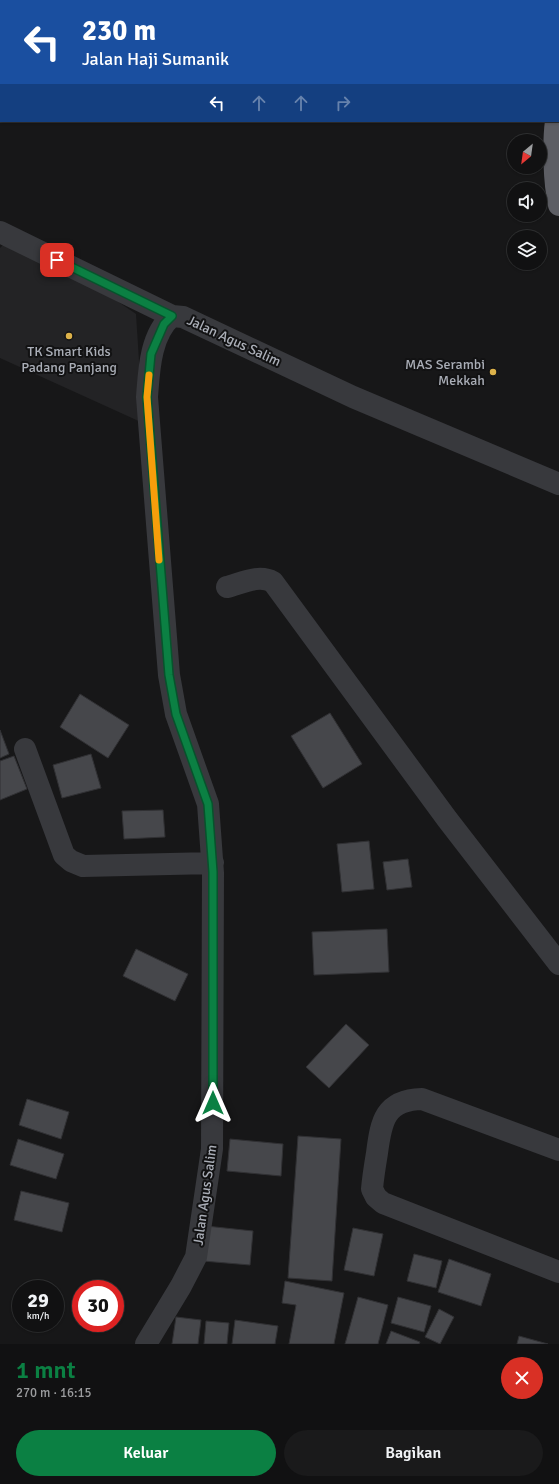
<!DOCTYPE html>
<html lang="id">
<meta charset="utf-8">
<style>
:root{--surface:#111112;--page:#1a1a1b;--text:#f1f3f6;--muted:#9c9d9f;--line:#303132;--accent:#0b8043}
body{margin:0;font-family:Signika,sans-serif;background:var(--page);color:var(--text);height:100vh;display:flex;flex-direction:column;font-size:15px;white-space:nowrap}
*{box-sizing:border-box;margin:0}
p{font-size:13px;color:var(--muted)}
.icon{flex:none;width:22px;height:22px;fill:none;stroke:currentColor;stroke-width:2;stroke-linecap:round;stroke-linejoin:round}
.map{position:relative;height:1344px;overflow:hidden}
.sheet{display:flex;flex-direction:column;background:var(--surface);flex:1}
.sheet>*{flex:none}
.guide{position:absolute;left:0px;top:0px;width:559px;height:122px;box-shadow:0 1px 3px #0004,0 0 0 1px var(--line);background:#1a4fa0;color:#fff;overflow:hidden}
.needle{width:26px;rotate:209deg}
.buttons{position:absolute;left:507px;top:134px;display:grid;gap:8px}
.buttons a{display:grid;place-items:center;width:40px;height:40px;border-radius:50%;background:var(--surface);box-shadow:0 1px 3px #0004,0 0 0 1px var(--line);font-size:20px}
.speed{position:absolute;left:12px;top:1280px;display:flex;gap:8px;font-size:20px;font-weight:700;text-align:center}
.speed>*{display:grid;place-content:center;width:52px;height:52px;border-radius:50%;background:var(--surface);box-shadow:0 1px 3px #0004,0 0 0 1px var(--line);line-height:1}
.speed small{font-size:10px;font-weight:400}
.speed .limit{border:6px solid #d22;background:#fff;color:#111}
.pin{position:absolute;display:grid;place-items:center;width:34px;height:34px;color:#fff;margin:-17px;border-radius:8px;box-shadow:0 2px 6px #0006}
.me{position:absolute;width:44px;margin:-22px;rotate:0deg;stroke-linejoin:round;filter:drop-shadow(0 0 3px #0008)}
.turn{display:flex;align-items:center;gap:14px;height:84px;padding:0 16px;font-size:18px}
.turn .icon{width:52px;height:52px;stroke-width:2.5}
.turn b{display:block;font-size:28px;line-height:34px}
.lanes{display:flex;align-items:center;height:38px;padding:0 16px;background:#0003;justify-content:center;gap:20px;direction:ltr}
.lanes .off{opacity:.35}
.round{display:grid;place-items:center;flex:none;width:42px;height:42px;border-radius:21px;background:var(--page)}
.overview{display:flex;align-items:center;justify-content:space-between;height:68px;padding:0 16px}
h1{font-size:24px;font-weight:600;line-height:30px;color:var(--accent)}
.action{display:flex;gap:8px;margin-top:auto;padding:8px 16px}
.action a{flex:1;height:46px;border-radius:24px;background:var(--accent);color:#fff;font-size:16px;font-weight:600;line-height:46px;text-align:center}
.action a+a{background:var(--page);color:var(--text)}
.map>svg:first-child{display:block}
.built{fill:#232325}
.building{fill:#46474b;stroke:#313134}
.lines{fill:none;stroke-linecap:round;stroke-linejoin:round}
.minor{stroke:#38393d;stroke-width:22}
.trunk{stroke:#5d5e64;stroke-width:22}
.route-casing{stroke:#07532c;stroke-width:10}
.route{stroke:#0b8043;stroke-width:7}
.slow{stroke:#f59e0b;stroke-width:7}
.poi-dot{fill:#ddb24a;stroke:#121213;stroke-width:1.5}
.labels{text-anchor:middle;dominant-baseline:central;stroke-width:4;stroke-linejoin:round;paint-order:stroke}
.street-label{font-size:14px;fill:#aaaeb7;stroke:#121213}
.poi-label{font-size:14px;fill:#aaaeb7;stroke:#121213}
</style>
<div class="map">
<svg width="559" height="1344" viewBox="0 0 559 1344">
<rect width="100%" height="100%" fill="#171718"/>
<path class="built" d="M6,242L89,282L136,314L143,423L0,358V248Z"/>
<path class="building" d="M423,0H491L423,1Z
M513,0H553L513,1Z
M80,694L129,725L108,758L60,727Z
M330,713L362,764L323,788L291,736Z
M0,730L9,754L0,758Z
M91,754L101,788L62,798L53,765Z
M14,756L27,789L0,800V761Z
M163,810L165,837L124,839L122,811Z
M369,841L374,889L342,892L337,844Z
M408,859L412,887L387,890L383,862Z
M387,929L389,972L314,975L312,932Z
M136,949L188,974L175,1001L123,976Z
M346,1024L369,1045L329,1088L306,1067Z
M27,1099L69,1112L61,1139L19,1125Z
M298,1136L341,1139L332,1281L288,1278Z
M18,1139L64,1154L56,1179L10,1165Z
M230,1139L283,1144L281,1176L227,1171Z
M21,1191L69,1203L62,1232L14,1220Z
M206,1226L253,1231L250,1265L203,1261Z
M353,1228L383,1234L374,1276L344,1270Z
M414,1254L442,1261L436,1288L407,1281Z
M449,1259L491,1274L481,1306L438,1292Z
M285,1281L344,1293L334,1344H289L296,1305L282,1303Z
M358,1297L388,1305L378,1344H345Z
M398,1297L431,1306L424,1332L391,1323Z
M439,1309L454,1317L440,1344L425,1337Z
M176,1317L201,1320L198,1344H172Z
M235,1320L278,1326L275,1344H232Z
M206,1321L229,1323L227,1344H204Z
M391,1331L420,1342L419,1344H386Z
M519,1336L548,1344H517Z"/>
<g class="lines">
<path class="minor" d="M406,0V1
M0,232L172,316
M227,587C242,583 259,574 273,582L447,819L559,964
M25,749L64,855L71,861L83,866L213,863
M559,1150L422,1099C385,1100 381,1121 377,1153C375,1165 373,1177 372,1189L376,1197L383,1203L559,1272
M146,1344L181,1286L196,1257L212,1149L213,873L208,804L176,714L169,675L147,397C149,371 150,335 172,316L183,317L353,397L559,484"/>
<path class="trunk" d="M558,105L559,97
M556,121C553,144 554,182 559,205"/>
</g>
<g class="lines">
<g class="route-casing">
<path id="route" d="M57,260L172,316L164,324L151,354L147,397L169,675L176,714L208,804L213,872V1103"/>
</g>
<use href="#route" class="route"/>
<path class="slow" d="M149,375L147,397L159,560"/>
</g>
<g class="poi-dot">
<circle cx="69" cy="336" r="4"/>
<circle cx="493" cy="372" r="4"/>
</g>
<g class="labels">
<g class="street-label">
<text transform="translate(234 341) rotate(25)">Jalan Agus Salim</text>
<text transform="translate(205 1195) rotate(-82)">Jalan Agus Salim</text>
</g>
<g class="poi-label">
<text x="69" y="351">TK Smart Kids<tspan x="69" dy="16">Padang Panjang</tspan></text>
<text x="485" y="364" text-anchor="end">MAS Serambi<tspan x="485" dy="16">Mekkah</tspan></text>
</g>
</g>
</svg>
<div class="buttons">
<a><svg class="needle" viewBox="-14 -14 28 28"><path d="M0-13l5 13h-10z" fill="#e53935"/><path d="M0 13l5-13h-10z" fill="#9c9d9f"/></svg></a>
<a><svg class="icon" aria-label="sound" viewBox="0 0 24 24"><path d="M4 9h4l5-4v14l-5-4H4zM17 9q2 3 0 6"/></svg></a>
<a><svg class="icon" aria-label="layers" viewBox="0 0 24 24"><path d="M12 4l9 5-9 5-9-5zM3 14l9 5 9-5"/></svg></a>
</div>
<div class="speed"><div>29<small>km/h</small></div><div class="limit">30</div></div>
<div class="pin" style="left:57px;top:260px;background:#d93025"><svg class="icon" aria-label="arrive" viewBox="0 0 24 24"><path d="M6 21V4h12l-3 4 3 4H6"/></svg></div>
<svg class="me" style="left:213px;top:1103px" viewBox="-20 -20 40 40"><path d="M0-17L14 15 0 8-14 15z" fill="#0b8043" stroke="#fff" stroke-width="4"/></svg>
<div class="guide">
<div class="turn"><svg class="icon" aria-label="left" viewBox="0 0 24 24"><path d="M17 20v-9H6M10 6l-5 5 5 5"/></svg><div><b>230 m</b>Jalan Haji Sumanik</div></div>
<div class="lanes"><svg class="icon" aria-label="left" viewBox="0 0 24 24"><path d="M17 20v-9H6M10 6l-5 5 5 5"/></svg><svg class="icon off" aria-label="ahead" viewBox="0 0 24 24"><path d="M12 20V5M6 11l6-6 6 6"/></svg><svg class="icon off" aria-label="ahead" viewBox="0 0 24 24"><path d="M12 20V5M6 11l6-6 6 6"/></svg><svg class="icon off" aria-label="right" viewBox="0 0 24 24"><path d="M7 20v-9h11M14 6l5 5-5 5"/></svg></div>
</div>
</div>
<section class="sheet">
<div class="overview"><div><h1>1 mnt</h1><p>270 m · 16:15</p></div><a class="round" style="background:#d93025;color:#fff"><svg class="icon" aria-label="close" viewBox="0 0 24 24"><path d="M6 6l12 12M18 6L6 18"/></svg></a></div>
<div class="action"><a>Keluar</a><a>Bagikan</a></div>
</section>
